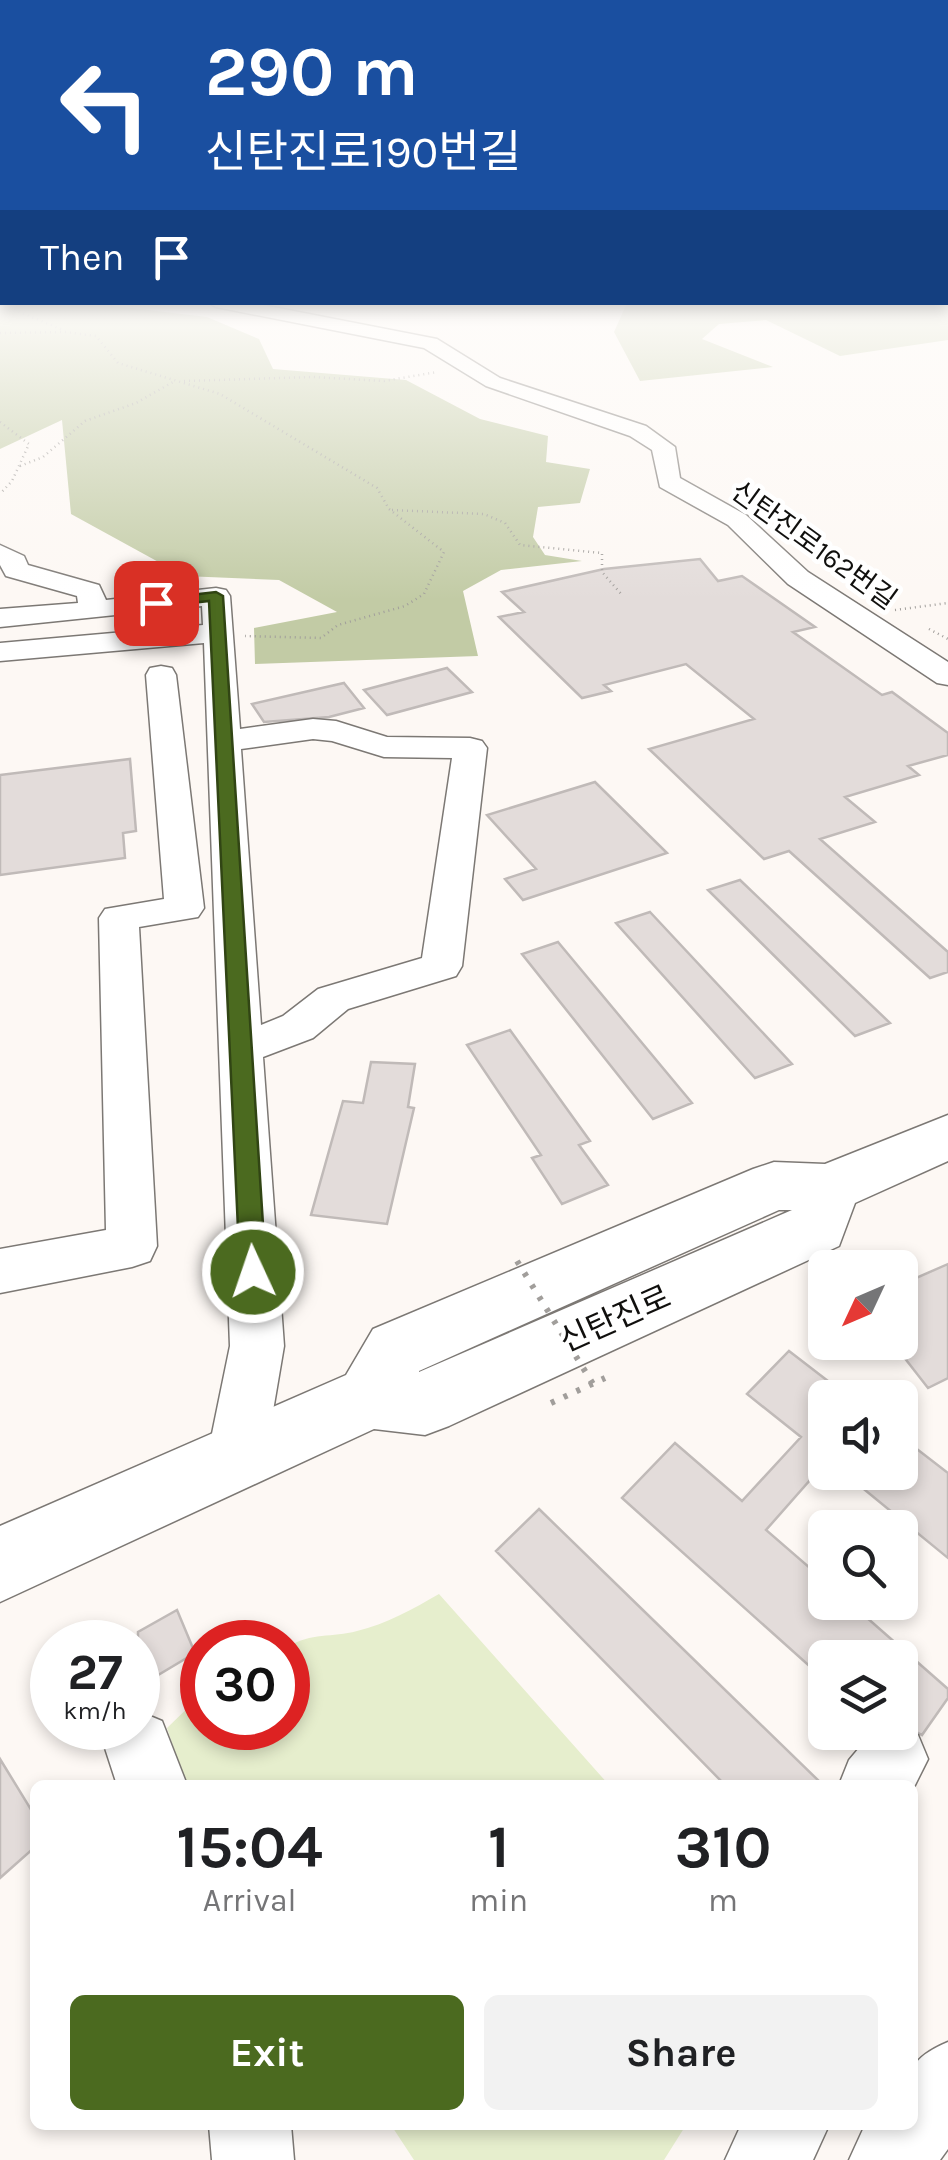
<!DOCTYPE html>
<meta charset="utf-8">
<style>
:root{--surface:#fff;--page:#f2f2f2;--text:#202124;--muted:#757577;--accent:#4b6a1f}
body{margin:0;font-family:Karla,"Noto Sans KR",sans-serif;background:var(--page);color:var(--text);height:100vh;display:flex;flex-direction:column;font-size:38px;white-space:nowrap}
*{box-sizing:border-box;margin:0}
p{font-size:32px;color:var(--muted)}
.icon{flex:none;width:55px;height:55px;fill:none;stroke:currentColor;stroke-width:2;stroke-linecap:round;stroke-linejoin:round}
.map{position:relative;flex:1;overflow:hidden}
.sheet{position:absolute;left:30px;top:1780px;width:888px;height:350px;display:flex;flex-direction:column;background:var(--surface);border-radius:15px;box-shadow:0 5px 15px #0003}
.sheet>*{flex:none}
.hud{position:absolute;left:0px;top:0px;width:950px;height:305px;box-shadow:0 5px 15px #0003;background:#1a4fa0;color:#fff;overflow:hidden}
.needle{width:65px;rotate:226deg}
.fabs{position:absolute;left:808px;top:1250px;display:grid;gap:20px}
.fabs a{display:grid;place-items:center;width:110px;height:110px;border-radius:15px;background:var(--surface);box-shadow:0 5px 15px #0003;font-size:50px}
.speed{position:absolute;left:30px;top:1620px;display:flex;gap:20px;font-size:50px;font-weight:700;text-align:center}
.speed>*{display:grid;place-content:center;width:130px;height:130px;border-radius:50%;background:var(--surface);box-shadow:0 5px 15px #0003;line-height:1}
.speed small{font-size:25px;font-weight:400}
.speed .limit{border:15px solid #d22;background:#fff;color:#111}
.pin{position:absolute;display:grid;place-items:center;width:85px;height:85px;color:#fff;margin:-42px;border-radius:20px;box-shadow:0 5px 15px #0006}
.me{position:absolute;width:110px;margin:-55px;rotate:357deg;stroke-linejoin:round;filter:drop-shadow(0 0 8px #0008)}
.turn{display:flex;align-items:center;gap:35px;height:210px;padding:0 40px;font-size:45px}
.turn .icon{width:130px;height:130px;stroke-width:2.5}
.turn b{display:block;font-size:70px;line-height:85px}
.then{display:flex;align-items:center;height:95px;padding:0 40px;background:#0003;gap:20px;font-size:38px}
.eta{display:flex;justify-content:space-evenly;align-items:center;height:170px;text-align:center}
.eta b{font-size:60px;font-weight:700;line-height:70px}
.button{display:flex;gap:20px;margin-top:auto;padding:20px 40px}
.button a{flex:1;height:115px;border-radius:15px;background:var(--accent);color:#fff;font-size:40px;font-weight:700;line-height:115px;text-align:center}
.button a+a{background:var(--page);color:var(--text)}
.map>svg:first-child{display:block}
.green{fill:#e6eecd}
.forest{fill:#c2cba5}
.building{fill:#e3dcda;stroke:#c0bab8;stroke-width:2.5}
.lines{fill:none;stroke-linecap:round;stroke-linejoin:round}
.minor-casing{stroke:#7c7874;stroke-width:3}
.major-casing{stroke:#7c7874;stroke-width:3}
.path-far1{stroke:#a19e9b;stroke-width:2.5;stroke-dasharray:1 4;stroke-linecap:butt}
.path{stroke:#a19e9b;stroke-width:6;stroke-dasharray:4 10;stroke-linecap:butt}
.minor{fill:#fff;fill-rule:evenodd}
.major{fill:#fff;fill-rule:evenodd}
.path-bridge{stroke:#a19e9b;stroke-width:6;stroke-dasharray:4 10;stroke-linecap:butt}
.route{fill:#4b6a1f;stroke:#314514;stroke-width:2.5}
.labels{text-anchor:middle;dominant-baseline:central;stroke-width:9;stroke-linejoin:round;paint-order:stroke}
.far-street-label{font-size:28px;fill:#100f0d;stroke:#fff}
.street-label{font-size:32px;fill:#100f0d;stroke:#fff}
</style>
<div class="map">
<svg width="948" height="2160" viewBox="0 0 948 2160">
<rect width="100%" height="100%" fill="#fdf8f4"/>
<path class="green" d="M439,1594L609,1785H186L167,1728L202,1694V1728H288V1647C311,1632 332,1638 357,1631C386,1624 413,1609 439,1594Z
M391,2125H686L664,2160H414Z"/>
<path class="forest" d="M0,298L2,302L98,304L207,317L259,339L273,369L406,380L480,419L548,436L546,462L590,469L580,503L538,507L533,537L545,555L582,561L501,570L463,591L478,656L255,664L254,628L337,612L279,580L184,576L71,514L62,420L0,449Z
M948,298V340L840,356L766,320L719,324L702,339L773,367L640,381L614,332L627,303L948,302Z"/>
<path class="building" d="M700,559L718,581L742,576L815,627L793,632L882,695L892,692L948,733V755L908,766L919,775L845,797L875,822L820,839L948,952V972L930,978L789,851L764,859L649,749L754,719L686,664L604,685L611,691L582,698L499,617L524,612L502,592L604,569Z
M447,668L472,692L387,715L364,690Z
M344,683L364,708L329,717L264,722L252,704Z
M130,759L136,831L123,833L125,858L0,875V775Z
M595,782L667,853L523,900L505,879L536,869L487,815Z
M740,880L890,1023L855,1036L708,890Z
M650,912L792,1064L755,1078L616,923Z
M558,942L692,1103L653,1119L522,954Z
M510,1030L590,1141L579,1145L608,1185L562,1204L532,1158L541,1155L467,1045Z
M371,1062L415,1064L408,1107L414,1108L387,1224L311,1215L343,1101L363,1103Z
M948,1264V1378L928,1388L900,1352V1285Z
M789,1351L850,1398H825V1463L766,1530L825,1581V1602H849L948,1689V1698L922,1735L900,1723V1658H825V1680L622,1498L675,1443L742,1501L801,1437L747,1394Z
M900,1436L948,1473V1558L843,1472H900Z
M539,1509L649,1616L823,1785H725L496,1551Z
M177,1610L195,1653L138,1687V1632Z
M0,1759L35,1816V1847L0,1878Z"/>
<g class="lines">
<g class="minor-casing">
<path id="minor" d="M207,302H247L437,339L500,378L646,426L675,447L680,478L746,515L808,572L948,662V685L937,683L788,584L728,525L660,487L652,450L630,436L486,386L424,348L216,307Z
M0,545L24,556L28,565L99,585L106,600L216,588L226,590L230,596L240,729L313,719L336,721L387,737L470,738L482,741L487,748L462,966L456,976L348,1009L313,1038L263,1057L284,1346L265,1458L257,1477L236,1485L215,1477L207,1458L230,1346L204,643L0,661V643L203,625L202,606L0,627V609L78,603L77,596L6,576L0,565ZM313,739L332,741L384,757L452,758L422,958L318,989L283,1016L261,1025L241,749Z
M161,666L172,668L176,675L204,908L198,917L139,927L157,1246L150,1261L132,1267L0,1293V1249L106,1230L99,918L105,909L164,899L146,675L150,668Z
M138,1711L162,1721L187,1785H117L104,1745L111,1728H138Z
M900,1727L918,1735L928,1759L912,1791V1785H839L849,1760L870,1735L900,1732Z
M948,2042V2149L940,2160H849L865,2125H912C912,2077 899,2063 948,2042Z
M209,2125H291L294,2160H212Z
M741,2125H829L813,2160H725Z"/>
</g>
<g class="major-casing">
<path id="major" d="M948,1115V1161L855,1203L839,1246L449,1426L425,1435L374,1429L0,1602V1526L346,1375L373,1329L753,1169L774,1162L825,1164ZM779,1210H792L419,1372V1371Z"/>
</g>
<path class="path-far1" d="M0,304L63,330
M0,333L66,332L96,336L118,363L220,394L377,488L389,509L444,552L424,594L405,606L338,625L321,638L245,636
M184,381L313,377L384,381L437,372
M0,422L29,444L12,481L0,494
M20,466L43,457L85,421L136,403L173,382
M392,510L484,514L505,523L520,545L602,553V572L622,595
M895,610L948,603
M929,629L948,639"/>
<path class="path" d="M551,1403L605,1378"/>
<use href="#minor" class="minor"/>
<use href="#major" class="major"/>
<path class="path-bridge" d="M517,1261L593,1384"/>
</g>
<linearGradient id="sky" x2="0" y2="1"><stop stop-color="#8bbee4"/><stop offset="0.5" stop-color="#fefcfa"/><stop offset="1" stop-color="#fefcfa" stop-opacity="0"/></linearGradient>
<rect width="948" height="600" fill="url(#sky)"/>
<path class="route" d="M216,592L223,596L266,1272L262,1279L253,1282L244,1279L240,1272L209,601L156,607L148,603L156,599Z"/>
<g class="labels">
<g class="far-street-label">
<text transform="translate(814 545) rotate(36)">신탄진로162번길</text>
</g>
<g class="street-label">
<text transform="translate(615 1319) rotate(-24)">신탄진로</text>
</g>
</g>
</svg>
<div class="fabs">
<a><svg class="needle" viewBox="-14 -14 28 28"><path d="M0-13l5 13h-10z" fill="#e53935"/><path d="M0 13l5-13h-10z" fill="#757577"/></svg></a>
<a><svg class="icon" aria-label="sound" viewBox="0 0 24 24"><path d="M4 9h4l5-4v14l-5-4H4zM17 9q2 3 0 6"/></svg></a>
<a><svg class="icon" aria-label="search" viewBox="0 0 24 24"><circle cx="10" cy="10" r="6"/><path d="M15 15l6 6"/></svg></a>
<a><svg class="icon" aria-label="layers" viewBox="0 0 24 24"><path d="M12 4l9 5-9 5-9-5zM3 14l9 5 9-5"/></svg></a>
</div>
<div class="speed"><div>27<small>km/h</small></div><div class="limit">30</div></div>
<div class="pin" style="left:156px;top:603px;background:#d93025"><svg class="icon" aria-label="arrive" viewBox="0 0 24 24"><path d="M6 21V4h12l-3 4 3 4H6"/></svg></div>
<svg class="me" style="left:253px;top:1272px" viewBox="-20 -20 40 40"><circle r="17" fill="#4b6a1f" stroke="#fff" stroke-width="3"/><path d="M0-11L8 9 0 5-8 9z" fill="#fff"/></svg>
<div class="hud">
<div class="turn"><svg class="icon" aria-label="left" viewBox="0 0 24 24"><path d="M17 20v-9H6M10 6l-5 5 5 5"/></svg><div><b>290 m</b>신탄진로190번길</div></div>
<div class="then">Then<svg class="icon" aria-label="arrive" viewBox="0 0 24 24"><path d="M6 21V4h12l-3 4 3 4H6"/></svg></div>
</div>
<section class="sheet">
<div class="eta">
<div><b>15:04</b><p>Arrival</p></div>
<div><b>1</b><p>min</p></div>
<div><b>310</b><p>m</p></div>
</div>
<div class="button"><a>Exit</a><a>Share</a></div>
</section>
</div>
